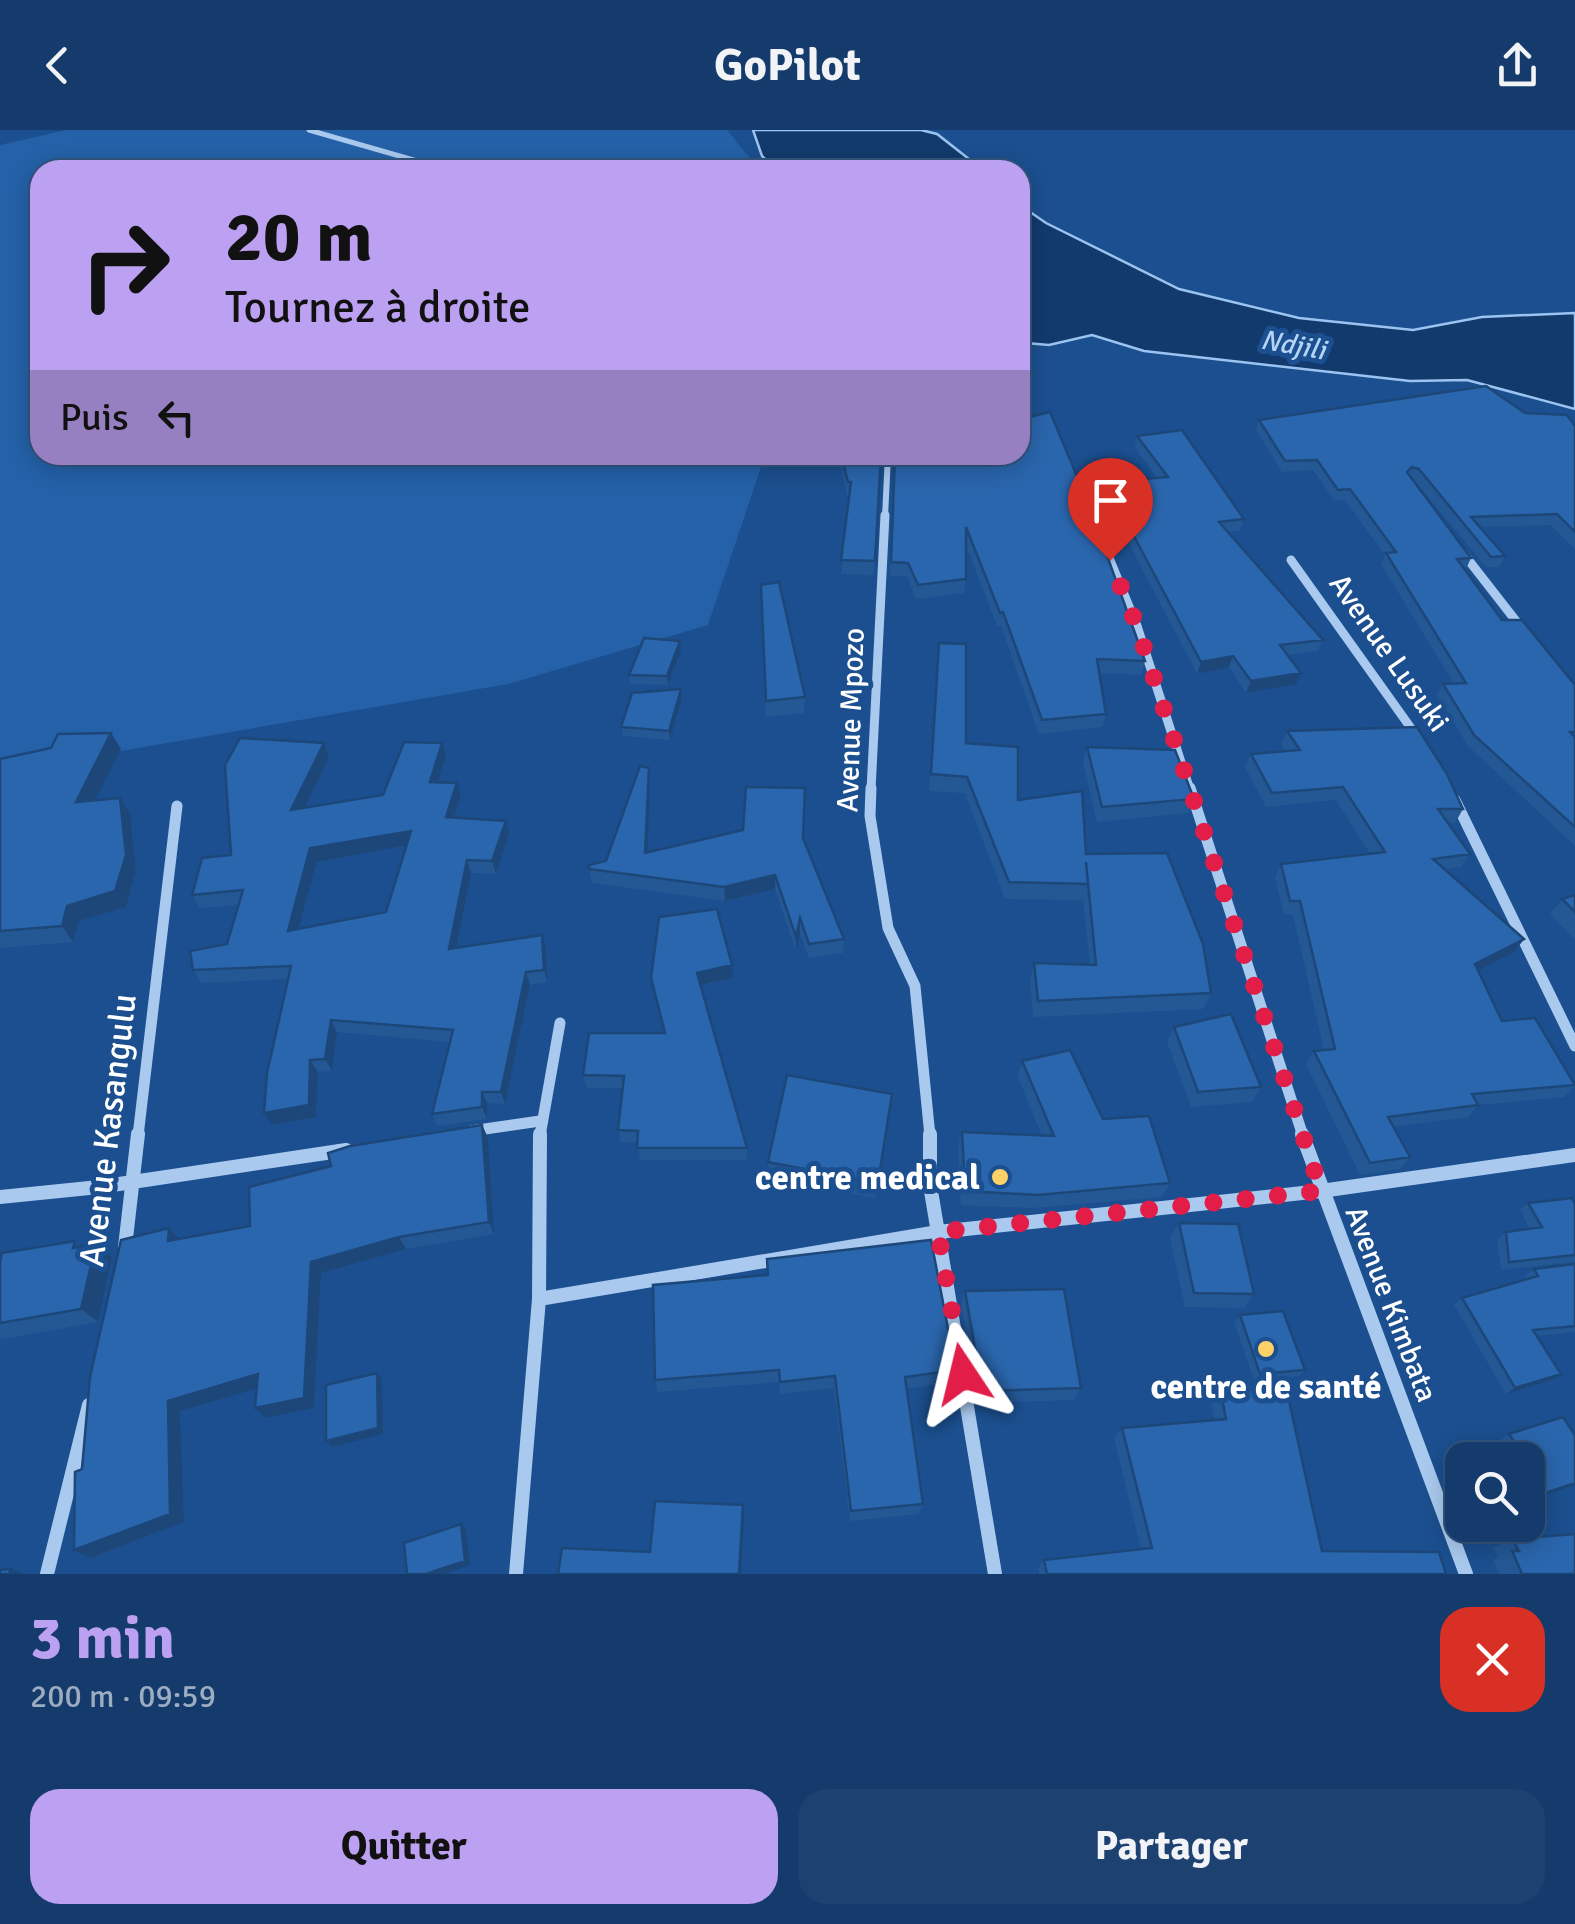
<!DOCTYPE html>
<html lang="fr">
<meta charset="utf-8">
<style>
:root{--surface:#143b6b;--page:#1d4271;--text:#f1f3f6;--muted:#9dadc1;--line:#33557e;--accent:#bca0f2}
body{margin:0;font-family:Signika,sans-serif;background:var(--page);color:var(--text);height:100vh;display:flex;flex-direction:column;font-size:38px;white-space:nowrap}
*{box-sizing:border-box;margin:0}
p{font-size:32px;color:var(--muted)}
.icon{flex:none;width:55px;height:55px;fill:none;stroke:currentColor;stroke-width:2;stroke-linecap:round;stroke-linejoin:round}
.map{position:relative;height:1444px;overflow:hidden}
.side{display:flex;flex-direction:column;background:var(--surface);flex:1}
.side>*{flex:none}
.hud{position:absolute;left:30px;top:30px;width:1000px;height:305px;border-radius:30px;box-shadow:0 5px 25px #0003,0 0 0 2px var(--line);background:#bca0f2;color:#111;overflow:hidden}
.controls{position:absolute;left:1445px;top:1312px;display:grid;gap:20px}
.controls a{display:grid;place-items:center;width:100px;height:100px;border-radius:20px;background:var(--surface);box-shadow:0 5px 25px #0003,0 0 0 2px var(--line);font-size:50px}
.pin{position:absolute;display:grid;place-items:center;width:85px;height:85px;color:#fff;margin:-102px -42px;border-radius:50% 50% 50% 0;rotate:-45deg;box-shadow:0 0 10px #0007}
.pin .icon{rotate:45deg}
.me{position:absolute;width:110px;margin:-55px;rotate:350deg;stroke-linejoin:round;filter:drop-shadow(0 0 8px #0008)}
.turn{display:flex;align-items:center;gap:35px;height:210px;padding:0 30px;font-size:45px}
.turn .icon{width:130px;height:130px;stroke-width:2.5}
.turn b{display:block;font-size:70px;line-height:85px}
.then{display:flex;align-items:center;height:95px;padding:0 30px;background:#0003;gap:20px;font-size:38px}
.round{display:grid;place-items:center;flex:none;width:105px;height:105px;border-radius:30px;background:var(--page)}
.head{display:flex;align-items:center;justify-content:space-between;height:170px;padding:0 30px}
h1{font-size:60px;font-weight:800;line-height:75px;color:var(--accent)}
.primary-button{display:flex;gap:20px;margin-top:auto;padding:20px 30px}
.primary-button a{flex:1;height:115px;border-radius:30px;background:var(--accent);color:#111;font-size:40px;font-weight:800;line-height:115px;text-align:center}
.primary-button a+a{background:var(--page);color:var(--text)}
header{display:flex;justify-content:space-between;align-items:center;height:130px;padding:0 30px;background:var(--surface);font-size:45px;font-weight:800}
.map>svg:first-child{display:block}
.green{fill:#2461a8}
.water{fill:#123a6d;stroke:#9cc4f0;stroke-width:2.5}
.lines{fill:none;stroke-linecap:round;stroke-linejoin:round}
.minor-far4{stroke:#a9c9ee;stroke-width:5}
.minor-far3{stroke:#a9c9ee;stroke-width:6}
.minor-far2{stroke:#a9c9ee;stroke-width:9}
.minor-far1{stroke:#a9c9ee;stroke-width:11}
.minor{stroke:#a9c9ee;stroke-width:14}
.wall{fill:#245895;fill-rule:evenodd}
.shaded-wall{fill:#1d4779}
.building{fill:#2a66ad;stroke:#1d4779;stroke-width:2.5;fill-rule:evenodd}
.route{stroke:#e11d48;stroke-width:18;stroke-dasharray:0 32.4}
.poi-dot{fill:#ffd166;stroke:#1b4f8f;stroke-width:4}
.labels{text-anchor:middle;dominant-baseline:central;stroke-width:10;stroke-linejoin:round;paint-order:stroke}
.far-water-label{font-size:28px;font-style:italic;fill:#b5d3f5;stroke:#1b4f8f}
.street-label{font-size:30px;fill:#fff;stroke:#1b4f8f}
.near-street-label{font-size:35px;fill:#fff;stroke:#1b4f8f}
.near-poi-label{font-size:35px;font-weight:bold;fill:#fff;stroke:#1b4f8f;text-anchor:end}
</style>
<header><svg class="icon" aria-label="back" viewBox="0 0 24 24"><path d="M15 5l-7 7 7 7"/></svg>GoPilot<svg class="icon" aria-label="share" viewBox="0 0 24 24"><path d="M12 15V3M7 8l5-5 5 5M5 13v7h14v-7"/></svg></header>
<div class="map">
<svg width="1575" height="1444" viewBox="0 0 1575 1444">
<rect width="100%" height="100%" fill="#1b4f8f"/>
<path class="green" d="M66,0H727L760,40H40V325H765L708,495L508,554L0,642V15Z"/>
<path class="water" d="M753,0H921L937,4L983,40H776L762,26Z
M1020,75L1046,93L1179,159L1299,188L1413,200L1482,187L1575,183V279L1467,250L1410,251L1144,221L1092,205L1049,215L1026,213L1020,208Z"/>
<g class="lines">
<path class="minor-far4" d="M309,0L445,39"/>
<path class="minor-far3" d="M885,387L888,325"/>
<path class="minor-far2" d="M1093,389L1137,496L1190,660
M1463,423L1523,500
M1291,430L1418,608
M871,660L885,385"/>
<path class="minor-far1" d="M871,658L870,686L888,798L915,856L930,1006
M1190,658L1303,1006
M1455,670L1575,916
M471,1001L540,991
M138,1006L177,676
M540,1006L560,893"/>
<path class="minor" d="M930,1004V1055L995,1444
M1302,1004L1466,1444
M0,1067L99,1057L346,1020
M125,1117L138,1004
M539,1169L938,1102L1321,1061L1575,1025
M47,1444L89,1275
M516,1444L539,1169L540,1004"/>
</g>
<path class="wall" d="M1525,283L1575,296V419L1551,395L1480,397L1505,426L1499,437H1486L1413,349L1471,428L1466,439H1464L1502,490L1575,555V716L1468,616L1437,565L1443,554H1454L1381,434L1385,425L1345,370H1334L1313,340L1282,342L1256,300L1259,290Z
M1137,306L1244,389L1240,401L1228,402L1323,510L1318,521L1288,525L1296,554L1246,563L1229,537L1197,544L1125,406L1119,409L1116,421L1091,365L1094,353L1157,348L1135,317Z
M838,325H881L874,445L841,444L850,365H847Z
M895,325L1145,531L1141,545L1099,543L1106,584L1102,597L1039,604L1001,496H997L966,415V449L964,463L916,469L907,446H890Z
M761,455L805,567L804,583L766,587Z
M680,511L681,521L668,555L630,554L629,545Z
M939,513L966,613L1018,670L1086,724L1211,863L1203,879L1033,887L1030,849L1034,833L1090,835L1083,768V770L1005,769L965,663L929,661Z
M681,559L682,568L670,610L623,606L621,597Z
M1287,601L1463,679L1455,693H1447L1470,724L1461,737L1445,739L1524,809L1514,822L1478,841L1502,891L1575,954V956L1564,967L1478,975L1468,987L1393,997L1410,1027L1400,1039L1360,1045L1306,934L1314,921L1324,920L1293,785L1284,784L1275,747L1281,734L1370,724L1336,670L1266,677L1245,637L1251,624L1285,621L1281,614Z
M442,613L446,626L438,652L457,653L461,666L454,688L509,704L496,744L471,743L457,818L542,805L546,818L547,852L530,855L505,974L487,973V989L437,996L432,984L450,912L337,902L332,941L318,942L316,987L272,995L288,849L201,853L193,840L227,814L239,775L200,778L192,765L329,627L304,678L383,665ZM406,716L386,782L298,799L317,732Z
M1087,617L1194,669L1188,683L1097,692L1083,632Z
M121,619L95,670L120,668L130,683L136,741L126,777L79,791L73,812L0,818V629Z
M649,638L650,652L647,722L803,709L844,809L843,823L809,828L800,803L796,821L775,759L725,771L592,753L589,739L606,731Z
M1575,765V810L1550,784L1562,769Z
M651,848H733L701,856L747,1018V1030H640L638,1012H621L618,1000L623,958H587L583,945L664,903Z
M1174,897L1261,957L1252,972L1191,977L1167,912Z
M1022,931L1103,989L1170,1053L1162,1067L1032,1078L961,1075L958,1016L962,1002L1042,1006L1018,947Z
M892,964L876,1068L768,1048V1032Z
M482,995L488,1008L494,1104L406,1119L321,1143L314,1278L266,1288L257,1258L180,1281L184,1392L90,1428L82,1339L169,1098L180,1109L250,1096Z
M1528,1073L1575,1074V1132L1501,1140L1497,1110L1506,1102L1530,1099L1520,1080Z
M1179,1093L1254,1164L1244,1178L1185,1177L1170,1108Z
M96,1113L112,1127L98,1192L4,1209L0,1207V1133Z
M767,1129L956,1240L952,1252L906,1259L923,1374L919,1384L850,1391L834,1258L780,1264L779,1252L658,1262L655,1250L767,1145Z
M1575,1134V1202L1536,1206L1552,1250L1506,1264L1454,1175L1462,1168L1527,1149L1525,1146L1534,1139Z
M965,1161L1081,1258L1074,1270L980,1273L978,1248L973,1249L961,1175Z
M1240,1185L1305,1240L1299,1246L1254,1250L1234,1192Z
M1219,1253L1322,1421L1446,1444H1039L1038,1438L1044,1430L1141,1419L1114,1308L1122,1298L1214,1290L1210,1264Z
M1509,1304L1575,1305V1355L1528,1371V1330L1505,1318L1500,1310Z
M1462,1332V1366L1447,1339Z
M1512,1409L1575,1444H1499L1493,1430L1498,1427L1493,1418Z"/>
<path class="shaded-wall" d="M1128,395L1125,406L1118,409L1116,399Z
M680,511L681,521L668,555L667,546Z
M1233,526L1229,537L1197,544L1201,532Z
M1301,543L1296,554L1246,563L1251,551Z
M681,559L682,568L670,610L669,601Z
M111,603L121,619L86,688L76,672Z
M324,613L329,627L297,694L291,680Z
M442,613L446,626L434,665L430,652Z
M649,638L650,652L647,737L645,723Z
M457,653L461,666L450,700L446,687Z
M120,668L130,683L136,741L126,777L79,791L73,812L62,796L67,776Z
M506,691L509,704L496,744L492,731Z
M411,701L415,714L317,732L294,814L288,801L310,718Z
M467,730L471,743L454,831L449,819Z
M775,745V759L725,771L724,757Z
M800,788V803L796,821V807Z
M542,805L546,818L547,852L544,840Z
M1524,809L1514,822L1466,847L1475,834Z
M732,835L733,848L698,856L697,843Z
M526,842L530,855L505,974L501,962Z
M331,890L337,902L332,941L325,929Z
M310,930L318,942L316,987L272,995L264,983Z
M482,962L487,973V989L482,977Z
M482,995L488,1008L494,1104L489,1092Z
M169,1098L181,1110L168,1111Z
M399,1107L406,1119L321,1143L314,1278L266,1288L255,1278L311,1132Z
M96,1113L112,1127L98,1192L81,1179Z
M377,1243L382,1249L383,1304L332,1317L326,1311Z
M258,1244L269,1255L180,1281L184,1392L90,1428L74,1420L168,1271Z
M1561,1244L1552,1250L1506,1264L1515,1258Z
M1575,1353V1355L1528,1371V1369Z
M743,1375L744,1384L741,1444H739Z
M461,1394L466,1399L470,1435L443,1444H426Z
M11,1439L24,1444H9Z"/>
<path class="building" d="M1486,256L1525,283L1567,285L1575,296V402L1557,384L1471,387L1505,426L1491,427L1419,339L1412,337L1407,342L1471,428L1457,429L1502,490H1522L1575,555V602H1570L1575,607V697L1474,605L1443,554L1466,553L1386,423L1396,422L1350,359L1338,360L1317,330L1285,331L1259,290Z
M1020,282L1025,288L1050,282L1087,370L1145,531L1097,529L1106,584L1042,590L1003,482L1000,483L966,397V449L918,455L908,433L891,432L895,325H1020Z
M1182,300L1244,389L1219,392L1323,510L1280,515L1301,543L1251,551L1233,526L1201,532L1128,395L1116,399L1119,409L1094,353L1168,347L1137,306Z
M841,325H881L875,431L841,430L851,352H848Z
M779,452L805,567L766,571L761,455Z
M644,508L680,511L667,546L629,545Z
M939,513L966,514V613L1018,617V670L1082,661L1086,724L1167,723L1203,814L1211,863L1038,871L1034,833L1096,835L1086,732L1088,754L1009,752L967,647L931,644Z
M681,559L669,601L621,597L632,563Z
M1417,597L1447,644L1463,679H1438L1470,724L1433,729L1524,809L1475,834L1502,891L1535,888L1575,955L1472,964L1478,975L1388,987L1410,1027L1370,1033L1314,921L1335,919L1300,771H1290L1281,734L1385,722L1343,657L1272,663L1251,624L1300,620L1287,601Z
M111,603L76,672L120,668L126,725L115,761L67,776L62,796L0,801V629L51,618L58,604Z
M240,608L324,613L291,680L383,665L404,612L442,613L430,652L457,653L446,687L506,691L492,731L467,730L449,819L542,805L544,840L526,842L501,962H482V977L432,984L453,900L331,890L325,929L310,930L309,975L264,983L267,943L291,836L193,840L190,821L227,814L243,760L192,765L202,728L231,725L225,635ZM411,701L386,782L288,801L310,718Z
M1087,617L1175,620L1194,669L1102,677Z
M640,636L649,638L645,723L743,700L746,657L805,658L803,708L844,809L809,814L800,788L796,807L775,745L724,757L589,739V735L606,731Z
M1575,765V782L1562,769Z
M717,779L732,835L697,843L747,1018H637L638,1001L618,1000L624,946L583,945L589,903H665L651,848L659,787Z
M1231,884L1261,957L1198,962L1174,897Z
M1070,920L1103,989L1149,986L1170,1053L1038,1065L965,1061L962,1002L1054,1006L1022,931Z
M787,945L892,964L878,1053L768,1032Z
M482,995L489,1092L399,1107L311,1132L304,1268L255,1278L258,1244L168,1271L170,1384L74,1420L75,1342L82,1339L90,1247L121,1110L169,1098L168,1111L250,1096L249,1057L331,1036L328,1023L350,1016Z
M1572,1068L1575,1074V1125L1509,1132L1506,1102L1542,1097L1528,1073Z
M1179,1093L1238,1094L1254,1164L1194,1163Z
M931,1110L956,1240L905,1247L923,1374L851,1381L835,1246L780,1252L779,1240L655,1250L653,1155L768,1145L767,1129Z
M75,1111L73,1118L96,1113L81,1179L0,1193V1133L2,1123Z
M1575,1134V1196L1533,1200L1561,1244L1515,1258L1462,1168L1538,1146L1534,1139Z
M1064,1159L1081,1258L985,1261L982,1236H978L965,1161Z
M1283,1181L1305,1240L1260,1244L1240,1185Z
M377,1243L378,1298L326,1311V1255Z
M1219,1253L1286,1257L1322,1421L1439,1422L1446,1444H1047L1044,1430L1152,1418L1122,1298L1226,1289Z
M1563,1287L1575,1305V1353L1528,1369V1330H1468L1516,1314L1509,1304Z
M1462,1332V1345L1456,1334Z
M655,1371L743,1375L739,1444H558L562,1418L650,1422Z
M461,1394L465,1431L426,1444H407L404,1413Z
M1575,1404V1444H1522L1512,1421H1519L1512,1409Z
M11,1439L9,1444H0V1440Z"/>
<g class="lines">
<path class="route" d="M963,1244L938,1102L1321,1061L1137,496L1110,430"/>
</g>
<g class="poi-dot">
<circle cx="1000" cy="1047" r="10"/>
<circle cx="1266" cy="1219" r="10"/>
</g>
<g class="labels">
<g class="far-water-label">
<text transform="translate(1293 215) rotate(10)">Ndjili</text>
</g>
<g class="street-label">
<text transform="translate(1389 523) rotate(55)">Avenue Lusuki</text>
<text transform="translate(851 590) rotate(-88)">Avenue Mpozo</text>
<text transform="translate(1391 1174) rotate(69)">Avenue Kimbata</text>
</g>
<g class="near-street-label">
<text transform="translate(108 1000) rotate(-83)">Avenue Kasangulu</text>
</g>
<g class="near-poi-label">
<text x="980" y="1047">centre medical</text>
<text x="1266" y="1256" text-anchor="middle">centre de santé</text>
</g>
</g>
</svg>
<div class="controls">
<a><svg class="icon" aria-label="search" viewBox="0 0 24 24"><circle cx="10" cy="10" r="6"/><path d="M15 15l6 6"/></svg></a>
</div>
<div class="pin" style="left:1110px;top:430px;background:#d93025"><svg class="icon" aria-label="arrive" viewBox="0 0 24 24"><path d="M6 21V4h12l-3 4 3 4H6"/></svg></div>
<svg class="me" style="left:963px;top:1244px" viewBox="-20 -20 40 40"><path d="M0-17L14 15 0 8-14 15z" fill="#e11d48" stroke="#fff" stroke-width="4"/></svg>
<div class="hud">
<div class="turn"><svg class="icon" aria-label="right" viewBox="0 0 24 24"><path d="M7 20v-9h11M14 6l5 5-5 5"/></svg><div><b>20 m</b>Tournez à droite</div></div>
<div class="then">Puis<svg class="icon" aria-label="left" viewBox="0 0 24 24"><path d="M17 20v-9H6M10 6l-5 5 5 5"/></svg></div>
</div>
</div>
<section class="side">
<div class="head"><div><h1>3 min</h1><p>200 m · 09:59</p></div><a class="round" style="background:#d93025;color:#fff"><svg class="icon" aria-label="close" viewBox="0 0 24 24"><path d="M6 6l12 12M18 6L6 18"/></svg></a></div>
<div class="primary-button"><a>Quitter</a><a>Partager</a></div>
</section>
